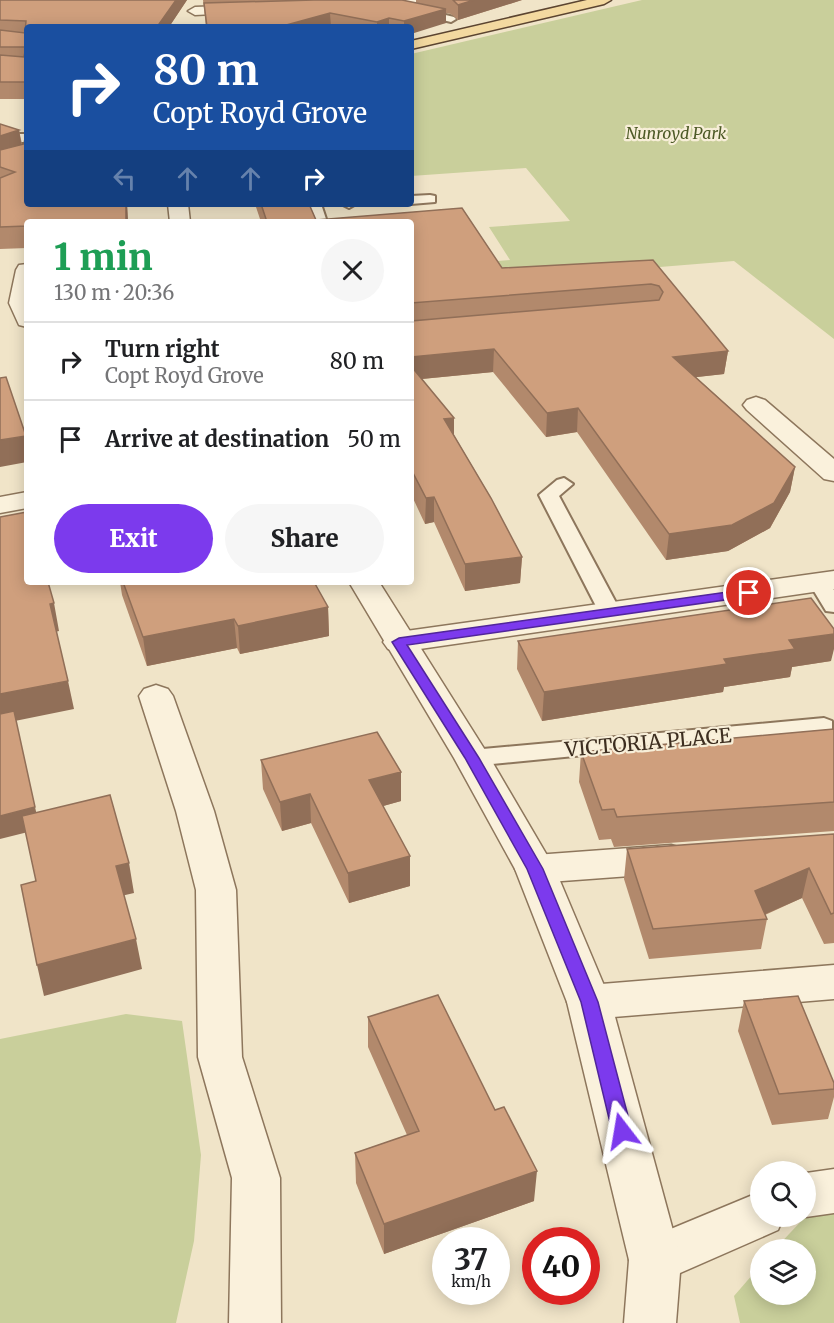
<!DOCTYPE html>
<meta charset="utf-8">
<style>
:root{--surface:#fff;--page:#f6f6f6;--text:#202124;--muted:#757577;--line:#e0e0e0;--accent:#7c3aed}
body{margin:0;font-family:Merriweather,serif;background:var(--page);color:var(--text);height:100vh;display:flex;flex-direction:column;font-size:22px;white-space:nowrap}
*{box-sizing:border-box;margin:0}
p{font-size:20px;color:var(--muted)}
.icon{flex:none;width:33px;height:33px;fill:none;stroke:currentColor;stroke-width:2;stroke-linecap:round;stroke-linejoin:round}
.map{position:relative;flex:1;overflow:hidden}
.details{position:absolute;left:24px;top:219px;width:390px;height:366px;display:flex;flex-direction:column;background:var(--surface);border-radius:6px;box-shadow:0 3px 15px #0003}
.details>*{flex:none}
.guide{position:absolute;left:24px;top:24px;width:390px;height:183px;border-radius:6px;box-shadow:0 3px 15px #0003;background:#1a4fa0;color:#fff;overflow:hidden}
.controls{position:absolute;left:750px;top:1161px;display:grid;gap:12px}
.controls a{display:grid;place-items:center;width:66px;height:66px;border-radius:50%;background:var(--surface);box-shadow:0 3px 15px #0003;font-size:30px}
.speed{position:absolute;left:432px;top:1227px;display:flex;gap:12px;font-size:30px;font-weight:700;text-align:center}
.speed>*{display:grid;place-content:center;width:78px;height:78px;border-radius:50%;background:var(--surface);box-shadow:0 3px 15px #0003;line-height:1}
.speed small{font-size:15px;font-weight:400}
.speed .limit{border:9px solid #d22;background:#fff;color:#111}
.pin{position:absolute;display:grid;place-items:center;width:51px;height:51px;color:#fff;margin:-26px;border:3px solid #fff;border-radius:50%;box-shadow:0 2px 6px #0007}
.me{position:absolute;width:66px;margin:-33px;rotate:346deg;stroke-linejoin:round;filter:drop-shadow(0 0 4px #0008)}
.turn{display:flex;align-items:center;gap:21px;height:126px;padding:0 30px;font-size:27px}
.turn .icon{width:78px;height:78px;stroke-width:2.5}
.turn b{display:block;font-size:42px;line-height:51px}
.lanes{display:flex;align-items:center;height:57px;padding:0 30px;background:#0003;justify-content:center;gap:30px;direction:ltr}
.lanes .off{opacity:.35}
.round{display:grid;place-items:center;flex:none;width:63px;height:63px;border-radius:32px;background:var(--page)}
.summary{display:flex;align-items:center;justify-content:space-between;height:102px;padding:0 30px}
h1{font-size:36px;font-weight:800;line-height:45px;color:#1e9e55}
.action{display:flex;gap:12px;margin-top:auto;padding:12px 30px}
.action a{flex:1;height:69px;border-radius:36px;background:var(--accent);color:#fff;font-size:24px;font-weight:800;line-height:69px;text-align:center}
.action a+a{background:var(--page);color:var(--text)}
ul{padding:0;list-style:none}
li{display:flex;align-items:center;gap:18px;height:78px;padding:0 30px;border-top:2px solid var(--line)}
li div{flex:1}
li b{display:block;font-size:22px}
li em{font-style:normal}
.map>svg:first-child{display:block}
.green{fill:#c9cf9b}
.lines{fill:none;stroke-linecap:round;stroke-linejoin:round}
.service-casing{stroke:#8d765c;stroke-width:4}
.minor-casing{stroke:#8d765c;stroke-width:3}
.tertiary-casing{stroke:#8d765c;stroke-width:3}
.primary-casing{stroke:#5b4430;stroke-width:3}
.service{fill:#faf1dc;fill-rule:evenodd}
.minor{fill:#faf1dc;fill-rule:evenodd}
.tertiary{fill:#faf1dc;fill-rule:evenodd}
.primary{fill:#f3d9a0;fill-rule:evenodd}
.wall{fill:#b2896c}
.shaded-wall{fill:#916f58}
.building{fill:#cf9f7d;stroke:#916f58;stroke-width:1.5}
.route{fill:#7c3aed;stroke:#51269a;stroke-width:1.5}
.labels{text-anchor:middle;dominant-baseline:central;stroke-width:4.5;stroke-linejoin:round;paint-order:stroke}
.far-park-label{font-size:16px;font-style:italic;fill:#4d5a26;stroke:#f7eed8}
.street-label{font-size:20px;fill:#3d2e20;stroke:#f7eed8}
</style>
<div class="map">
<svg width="834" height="1323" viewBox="0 0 834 1323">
<rect width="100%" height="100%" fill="#f0e4c8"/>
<path class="green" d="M642,0H834V339L734,261L411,287V268L510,260L489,227L570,221L526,168L411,176V54Z
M126,1014L182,1021L201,1155L194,1241L176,1323H0V1039Z
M834,1212V1323H740L734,1296L760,1266V1294H806V1250L775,1249L805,1217Z"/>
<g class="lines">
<g class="service-casing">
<path id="service" d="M416,8L454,17L456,19L451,22L413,13L411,11Z
M0,134H27V142H0Z
M430,195L435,196V202L411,204V196Z
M307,204H321L327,222H313Z
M341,204H356L349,208Z
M564,478L573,484L559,496L621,612L618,617H602L599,612L539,495L557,480Z
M819,577L826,579L834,590V612L826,611L809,583L812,579Z
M824,718L832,721V731L472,766L463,764L460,758L463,752L472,750Z"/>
</g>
<g class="minor-casing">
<path id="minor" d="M388,0H424L417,4L366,11L359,7L366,3Z
M248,5L253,6V12L195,15L188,11L195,7Z
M27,264V327L19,325L9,303L16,270L19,265Z
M756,397L765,400L834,459V481L824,479L747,410L743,405L747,400Z
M27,492V508L0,513V497Z
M834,571V589L399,652L388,649L383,642L388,635L399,632Z
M156,685L168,689L173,696L214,811L236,890L242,1057L280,1178L281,1323H229L232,1178L198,1057L196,890L176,811L139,696L144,689Z
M671,845L685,849L690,859L685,869L671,873L535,883L521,879L515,869L521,859L535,855Z
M834,965V999L589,1019L574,1014L567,1002L574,990L589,985Z
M834,1169V1213L806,1217L805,1216L806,1173Z
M760,1192V1216H784L778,1230L655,1284L637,1277L629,1260L637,1243Z"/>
</g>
<g class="tertiary-casing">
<path id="tertiary" d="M168,204H188L190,222H170Z
M349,582H379L490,758L555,869L611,1002L681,1260L676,1323H624L629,1260L567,1002L515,869L454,758Z"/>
</g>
<g class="primary-casing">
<path id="primary" d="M587,0H611L604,4L411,49V41Z"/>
</g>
<use href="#service" class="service"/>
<use href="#minor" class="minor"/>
<use href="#tertiary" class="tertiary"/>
<use href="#primary" class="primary"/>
</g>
<path class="wall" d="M0,0H187L169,27H27V99H0Z
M203,0H402L416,3V0H522L458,20L451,14L446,13V23L411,27H206Z
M0,124L19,130L22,144L27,204H127L128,222H27V248L0,249Z
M255,204H309L316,220L462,208L502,268L653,260L728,351L724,374L696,377L795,467L790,492L770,528L728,551L666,560L577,432L546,437L493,372L422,379L454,418V435L491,498L522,557L520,583L465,591L434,522L425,524L411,494V222H261Z
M120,582H314L328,607L329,636L240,654L237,648L147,666L122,595Z
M518,641L831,661L792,667L790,677L724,687L723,692L542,721L517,669Z
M834,729V831L614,847L611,839L599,840L579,782L581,752Z
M261,760L401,801L383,806L410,886L349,903L311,823L282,831L263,789Z
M834,834V943L824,944L802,898L765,915L767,919L761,949L649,959L624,879L627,849Z
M744,1001L834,1083V1097L828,1119L772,1125L738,1031Z
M368,1017L534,1201L384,1254L356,1183L355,1153L407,1135L368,1047Z"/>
<path class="shaded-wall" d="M176,0H187L169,27H157Z
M474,0H522L458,20V5Z
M446,9V23L411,34V27H404V21Z
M330,13L331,27H279Z
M389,18V27H377V22Z
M19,130L22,149L0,156V136Z
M126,204H127L128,222H126Z
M494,349L493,372L411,380V357Z
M728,351L724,374L671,380L673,357Z
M578,408L577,432L546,437L547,413Z
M454,418V442L444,419Z
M26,436L27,462L0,467V440Z
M795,467L790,492L770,528L728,551L666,560L669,534Z
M434,497V522L425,524L426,498Z
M522,557L520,583L465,591V564Z
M54,603L59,631L55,632L50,604Z
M328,607L329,636L240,654L238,626Z
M234,619L237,648L147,666L143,637Z
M834,634V649L831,661L792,667L790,677L724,687L723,692L542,721L544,692L724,659L789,640Z
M68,681L74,709L0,724V694Z
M401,772V801L369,810V780Z
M310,794L311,823L282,831L280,802Z
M35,807L40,829L0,839V816Z
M410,856V886L349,903L348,873Z
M129,863L134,893L121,896L116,866Z
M809,868L802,898L752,920L755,891Z
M136,939L142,969L44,996L37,965Z
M537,1171L534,1201L384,1254V1224Z"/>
<path class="building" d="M0,0H176L157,27H27V82H0V55L24,57L26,47H0V30L25,33L26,21L0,20Z
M314,0H402L446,9L404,21L389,18L377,22L330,13L279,27H207L204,3Z
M453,0H474L458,5Z
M0,124L19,130L0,136Z
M26,132H27V204H126V222H27V226L0,227V178L15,172L0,167V150L24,144Z
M261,204H309L316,220L462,208L502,268L653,260L728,351L673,357L795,467L774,503L732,525L669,534L578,408L547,413L494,349L411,357V321L659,300L663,292L659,286L651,284L411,303V222H267Z
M411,366L454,418L444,419L491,498L522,557L465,564L434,497L426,498L411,469Z
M6,377L26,436L0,440V378Z
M27,512V582H48L54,603L50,604L68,681L0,694V517Z
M123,582H314L328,607L238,626L234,619L143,637Z
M811,598L834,629V634L789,640L795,649L724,659L727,664L544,692L518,641Z
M14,711L35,807L0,816V714Z
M834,729V802L617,817L614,809L602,810L581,752Z
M377,732L401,772L369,780L410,856L348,873L310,794L280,802L261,760Z
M110,795L129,863L116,866L136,939L37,965L21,885L36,881L22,816Z
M834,834V913L831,914L809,868L755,891L767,919L653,929L627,849Z
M438,995L495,1110L504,1107L537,1171L384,1224L355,1153L419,1131L368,1017Z
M798,996L834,1083V1089L779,1094L744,1001Z"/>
<path class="route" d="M749,589L753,590V596L407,645L479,758L543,869L598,1002L632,1131L629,1137L622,1139L615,1137L612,1131L581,1002L527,869L465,758L392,642L399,638Z"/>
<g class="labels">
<g class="far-park-label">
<text x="676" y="133">Nunroyd Park</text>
</g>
<g class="street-label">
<text transform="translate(648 742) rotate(-5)">VICTORIA PLACE</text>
</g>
</g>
</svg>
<div class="controls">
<a><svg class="icon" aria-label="search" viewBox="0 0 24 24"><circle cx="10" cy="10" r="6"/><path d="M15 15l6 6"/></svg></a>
<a><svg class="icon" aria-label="layers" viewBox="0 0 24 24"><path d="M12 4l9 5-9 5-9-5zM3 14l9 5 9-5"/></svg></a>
</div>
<div class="speed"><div>37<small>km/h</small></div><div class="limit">40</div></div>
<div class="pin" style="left:749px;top:593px;background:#d93025"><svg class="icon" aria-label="arrive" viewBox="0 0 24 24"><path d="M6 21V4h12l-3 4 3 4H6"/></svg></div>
<svg class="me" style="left:622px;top:1131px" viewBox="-20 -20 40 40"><path d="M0-17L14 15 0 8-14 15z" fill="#7c3aed" stroke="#fff" stroke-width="4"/></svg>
<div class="guide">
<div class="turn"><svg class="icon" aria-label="right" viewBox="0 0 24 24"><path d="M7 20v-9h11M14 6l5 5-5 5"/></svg><div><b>80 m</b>Copt Royd Grove</div></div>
<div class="lanes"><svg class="icon off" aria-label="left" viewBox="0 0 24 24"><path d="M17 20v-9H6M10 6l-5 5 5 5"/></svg><svg class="icon off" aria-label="ahead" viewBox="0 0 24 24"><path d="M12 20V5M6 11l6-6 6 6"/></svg><svg class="icon off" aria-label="ahead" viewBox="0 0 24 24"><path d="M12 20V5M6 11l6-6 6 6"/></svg><svg class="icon" aria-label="right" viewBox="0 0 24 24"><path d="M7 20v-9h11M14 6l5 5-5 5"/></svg></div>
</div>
<section class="details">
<div class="summary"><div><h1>1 min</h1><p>130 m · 20:36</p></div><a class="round"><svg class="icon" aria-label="close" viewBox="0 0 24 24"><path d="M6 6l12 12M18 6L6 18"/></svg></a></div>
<ul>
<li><svg class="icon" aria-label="right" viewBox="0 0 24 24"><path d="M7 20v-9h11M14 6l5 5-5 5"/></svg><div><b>Turn right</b><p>Copt Royd Grove</p></div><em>80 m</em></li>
<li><svg class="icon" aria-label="arrive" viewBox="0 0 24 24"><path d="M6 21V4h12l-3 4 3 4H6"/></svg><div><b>Arrive at destination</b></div><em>50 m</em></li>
</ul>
<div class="action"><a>Exit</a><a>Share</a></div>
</section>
</div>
